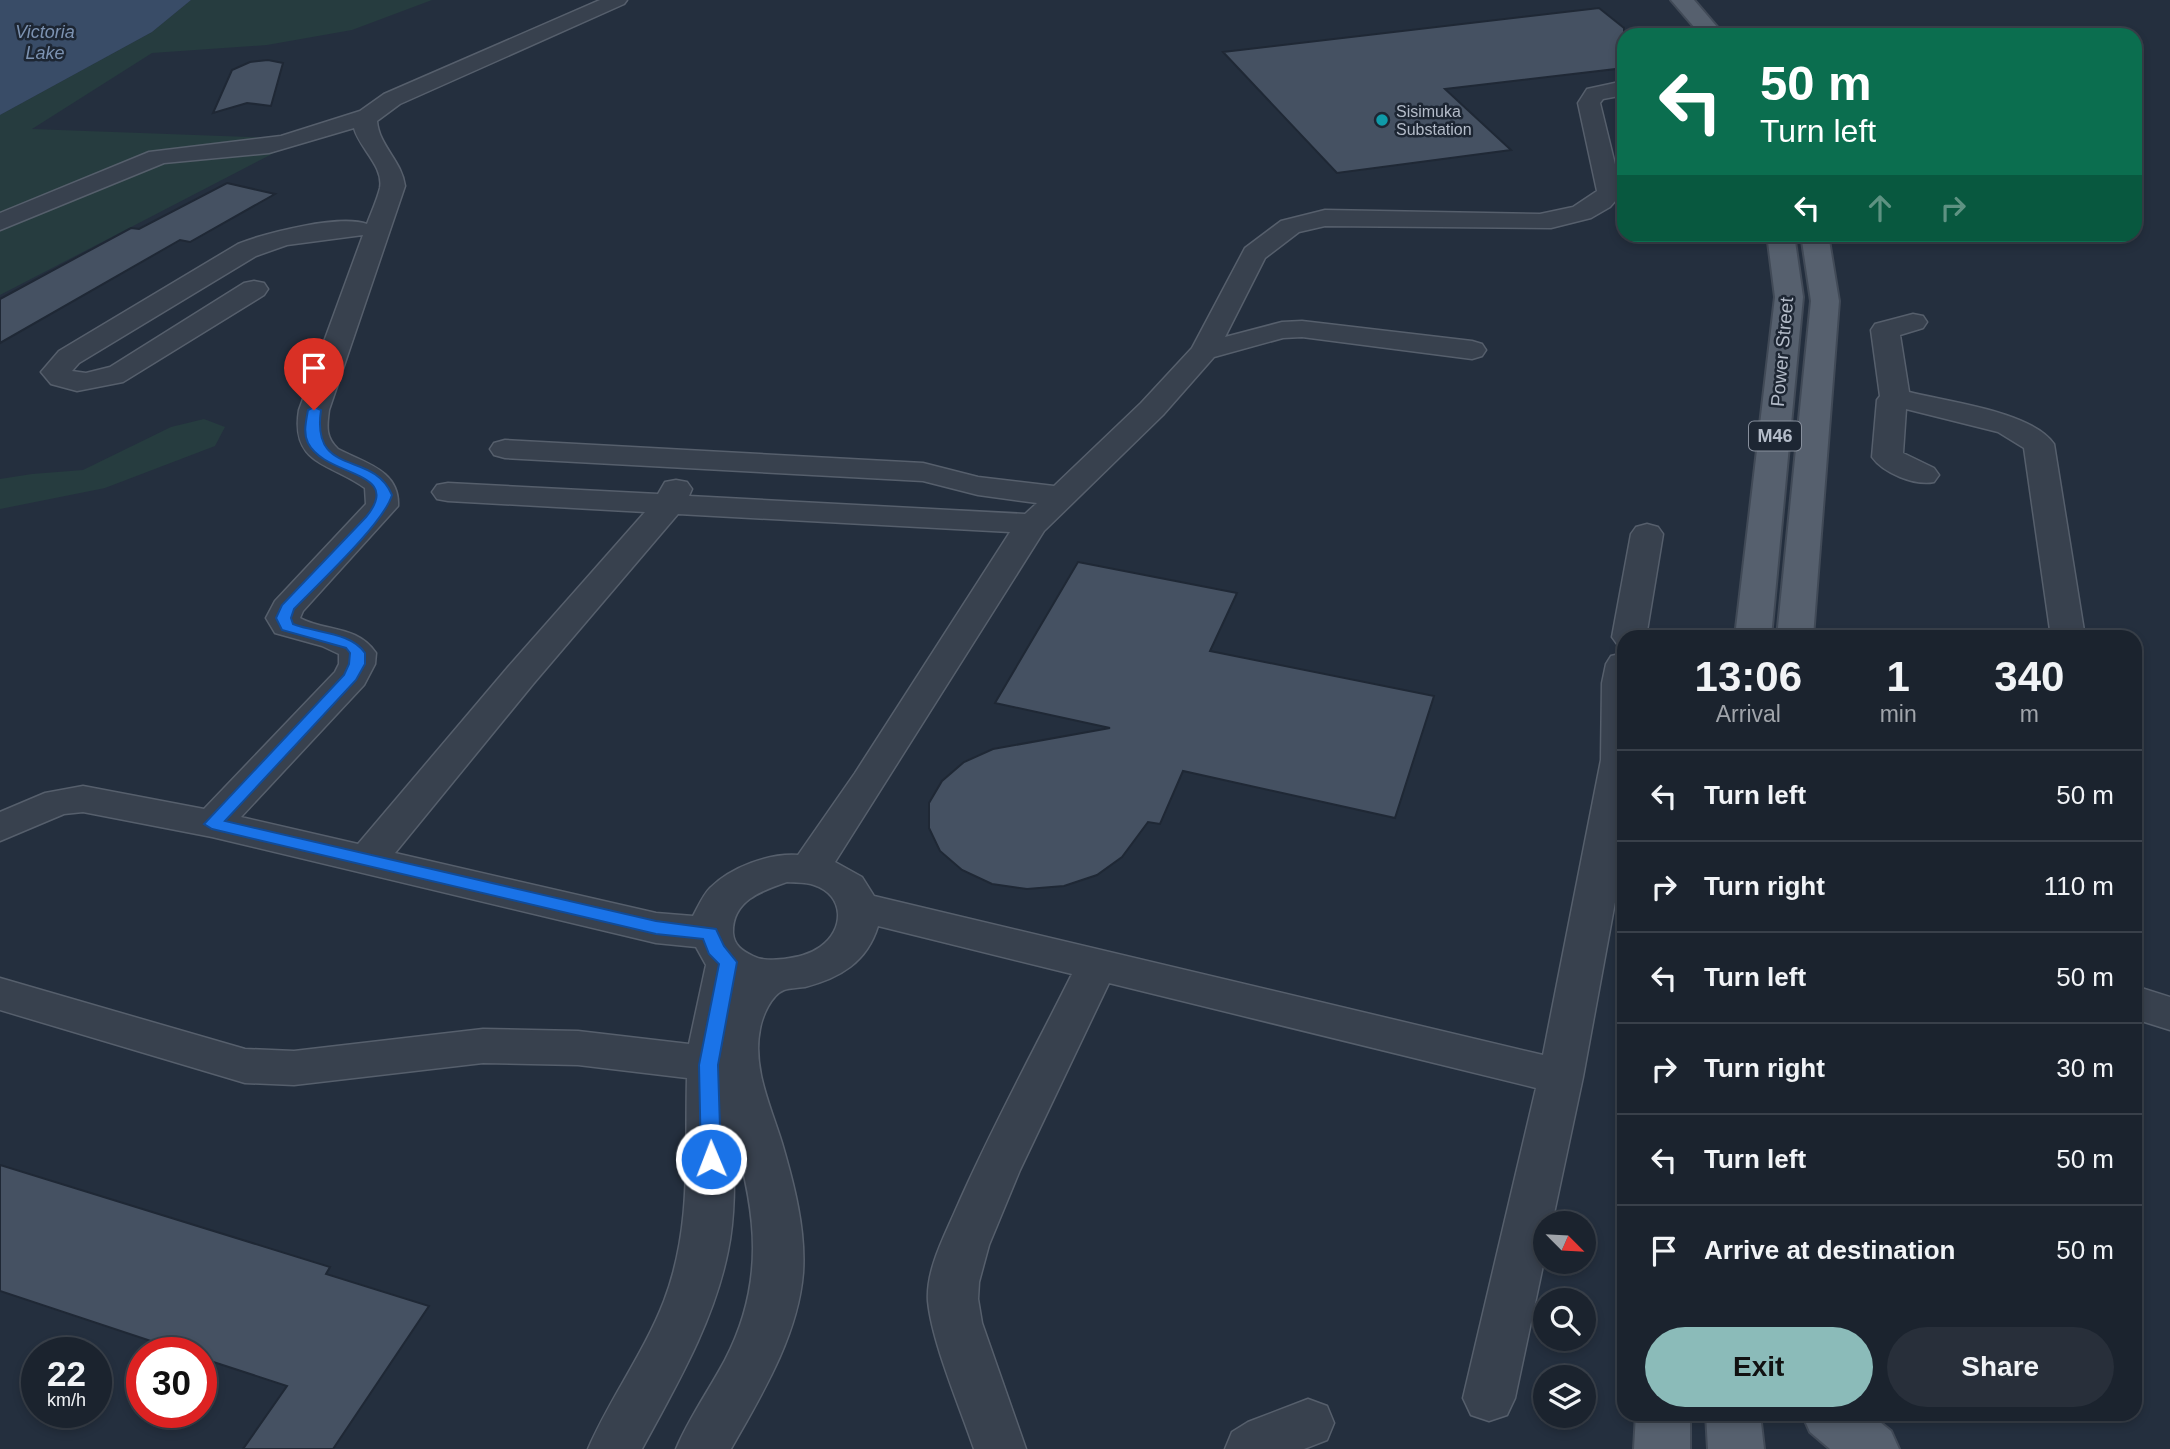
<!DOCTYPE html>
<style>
:root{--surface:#1b232e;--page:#282f3a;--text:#f1f3f6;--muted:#a0a4aa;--line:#39404a;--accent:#8bbbb9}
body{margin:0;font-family:Arial,sans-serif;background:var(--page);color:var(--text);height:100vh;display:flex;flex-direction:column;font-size:26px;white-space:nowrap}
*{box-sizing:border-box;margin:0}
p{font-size:23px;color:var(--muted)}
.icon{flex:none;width:38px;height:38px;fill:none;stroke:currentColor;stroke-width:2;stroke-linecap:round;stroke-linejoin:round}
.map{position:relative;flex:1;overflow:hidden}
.side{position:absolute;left:1617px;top:630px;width:525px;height:791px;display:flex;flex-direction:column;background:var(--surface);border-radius:21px;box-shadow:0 4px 10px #0003,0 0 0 2px var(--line)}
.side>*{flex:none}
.hud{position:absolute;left:1617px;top:28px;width:525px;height:214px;border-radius:21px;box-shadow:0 4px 10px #0003,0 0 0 2px var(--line);background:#0b6e4f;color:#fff;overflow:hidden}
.needle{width:46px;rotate:114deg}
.fabs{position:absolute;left:1533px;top:1211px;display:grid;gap:14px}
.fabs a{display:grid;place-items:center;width:63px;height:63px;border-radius:50%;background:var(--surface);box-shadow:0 4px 10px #0003,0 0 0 2px var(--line);font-size:35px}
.speed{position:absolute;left:21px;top:1337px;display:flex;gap:14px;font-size:35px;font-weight:700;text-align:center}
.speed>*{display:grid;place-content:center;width:91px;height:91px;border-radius:50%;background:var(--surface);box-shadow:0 4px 10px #0003,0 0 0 2px var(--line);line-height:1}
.speed small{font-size:18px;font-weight:400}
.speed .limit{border:10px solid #d22;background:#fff;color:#111}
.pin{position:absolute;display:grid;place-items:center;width:60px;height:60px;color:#fff;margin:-72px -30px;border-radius:50% 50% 50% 0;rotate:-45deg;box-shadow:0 0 7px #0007}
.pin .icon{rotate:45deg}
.me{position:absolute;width:77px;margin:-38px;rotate:359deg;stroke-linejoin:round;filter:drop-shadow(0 0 5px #0008)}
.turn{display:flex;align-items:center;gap:24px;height:147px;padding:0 28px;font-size:32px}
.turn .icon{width:91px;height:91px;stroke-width:2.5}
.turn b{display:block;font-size:49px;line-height:60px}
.lanes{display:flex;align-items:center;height:66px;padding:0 28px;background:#0003;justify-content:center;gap:35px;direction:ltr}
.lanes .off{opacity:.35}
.eta{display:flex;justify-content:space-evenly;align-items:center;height:119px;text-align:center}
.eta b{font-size:42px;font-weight:700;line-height:49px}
.button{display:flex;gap:14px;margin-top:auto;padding:14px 28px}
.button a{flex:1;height:80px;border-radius:42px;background:var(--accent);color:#111;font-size:28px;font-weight:700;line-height:80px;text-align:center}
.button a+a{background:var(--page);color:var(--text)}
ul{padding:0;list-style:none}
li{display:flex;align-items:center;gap:21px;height:91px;padding:0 28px;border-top:2px solid var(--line)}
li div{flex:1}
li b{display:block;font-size:26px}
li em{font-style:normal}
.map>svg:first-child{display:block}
.green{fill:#263c3f}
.water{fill:#394c67}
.building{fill:#455162;stroke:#1f2835;stroke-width:2}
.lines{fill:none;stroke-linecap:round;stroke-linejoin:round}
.minor-casing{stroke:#565f6c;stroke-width:3}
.major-casing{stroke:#414a57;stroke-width:4}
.minor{fill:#38414e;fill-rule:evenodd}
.major{fill:#56606e;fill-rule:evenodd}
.route{fill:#1a73e8;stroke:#114b97;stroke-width:2}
.culture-dot{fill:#0f9aa8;stroke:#1d2633;stroke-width:2.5}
.labels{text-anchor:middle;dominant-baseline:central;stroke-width:5;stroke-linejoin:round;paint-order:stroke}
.far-poi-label{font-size:16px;fill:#b4bcc9;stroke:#1d2633;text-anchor:start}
.far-water-label{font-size:18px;font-style:italic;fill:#7c92b1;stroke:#1d2633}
.shield{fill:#1d2633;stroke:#878f9c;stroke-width:2}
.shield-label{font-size:18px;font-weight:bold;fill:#b4bcc9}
.street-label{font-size:19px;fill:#b4bcc9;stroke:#1d2633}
</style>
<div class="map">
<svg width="2170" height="1449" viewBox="0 0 2170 1449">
<rect width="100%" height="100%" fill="#242f3e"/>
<path class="green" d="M191,0H432L352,30L267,45L152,53L32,129L301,139L0,295V115L152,32Z
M204,419L225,427L215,446L105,488L0,509V479L32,474L83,470L171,427Z"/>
<path class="water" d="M0,0H191L152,32L0,115Z"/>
<path class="building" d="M1599,8L1624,28V68L1445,89L1511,150L1337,173L1223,52Z
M268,60L283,63L271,106L247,103L213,113L232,70L250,62Z
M227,183L275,194L190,242L180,240L0,343V299L131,228L139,229Z
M1078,562L1237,593L1210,651L1434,696L1395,818L1183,771L1160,824L1148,822L1122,857L1097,875L1064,886L1027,889L992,884L962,870L940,851L929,828V803L942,781L964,762L993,749L1110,728L995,703Z
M0,1165L330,1267L326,1274L429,1306L333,1449H243L287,1386L201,1358V1353H187L0,1291Z"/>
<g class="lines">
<g class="minor-casing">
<path id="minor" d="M600,0H627L624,4L400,104L377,121C379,146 402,161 405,186L329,410C327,426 325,437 338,449C364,463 400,470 398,506L303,611L300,618C326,632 357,625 376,653L375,664L364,685L241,817L358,844L508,667L645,512L448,501L437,499L432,492L437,485L448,483L658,494L665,482L676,480L687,482L692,489L689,496L1025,514L1037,503L978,495L923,481L505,458L494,455L490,449L494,443L505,440L923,463L978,477L1054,486L1141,403L1192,348L1245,248L1281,221L1325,210L1540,214L1573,207L1597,191L1578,103L1587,89L1624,81V95L1603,99L1600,103L1622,193L1610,207L1591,218L1551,228L1325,226L1299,232L1265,258L1225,337L1282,322L1302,321L1472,341L1482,344L1486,350L1482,356L1472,359L1302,337L1283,338L1214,357L1163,415L1044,531L835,862L862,877L874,896L1543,1055L1601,760L1602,683L1606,664L1611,656L1624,653V853L1583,1077L1552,1223H1545V1256L1515,1398L1507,1415L1489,1421L1471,1415L1463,1398L1536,1088L1109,983L1020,1170L989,1245L979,1282L978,1299L982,1323L1026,1449H974C960,1407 932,1343 928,1301C926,1270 944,1237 956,1209C991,1129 1033,1052 1072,974L878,926C867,962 840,978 805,987C798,988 790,988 784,990C771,995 762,1017 760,1029C752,1068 771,1107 782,1143C794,1184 806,1230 803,1273C798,1336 761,1396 731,1449H676C689,1418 709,1390 725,1360C765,1283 757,1214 733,1133C734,1172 736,1213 728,1251C714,1322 676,1386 642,1449H588C610,1398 644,1353 664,1301C692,1228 685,1154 687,1078L578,1065L483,1063L294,1085L245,1083L0,1010V978L245,1049L294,1051L483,1029L578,1031L689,1044L706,965L696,947L656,943L212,837L83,812L64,814L0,841V812L45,793L83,786L204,809L335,672L339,664V654L322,646L275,633L266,618L275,601L366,504L365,488C331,463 290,465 299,410L363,235L287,245L256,256L79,363L72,371L86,373L110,367L244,283L254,281L264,283L268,289L264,295L123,382L77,391L51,384L41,372L59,351L238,244C265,233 340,214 367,224C371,213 377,200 380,188C384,166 359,148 354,128L269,153L164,163L0,230V213L149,152L281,136L360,111L384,94ZM678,514L1010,532L855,773L798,855C769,853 731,867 710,888C703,895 698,907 693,916L656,913L395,853L534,683ZM787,882C796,883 806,882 814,885C845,895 845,930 820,947C809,955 797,957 784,959C773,960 763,961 753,956C742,951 734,945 733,933C732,901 761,891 787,882Z
M1913,314L1923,316L1927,322L1923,328L1900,335L1909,392C1947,402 2031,411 2054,444L2085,637H2051L2024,448L1998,432L1906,409L1903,453L1934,468L1939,475L1934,482C1915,486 1883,473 1872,457L1877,400L1880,396L1871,330L1875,324Z
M1647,524L1658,527L1663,534L1646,637H1624V646L1617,644L1612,637L1631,534L1636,527Z
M2135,986L2170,997V1030L2135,1019Z
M1308,1399L1327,1406L1334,1423L1327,1440L1304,1449H1225L1232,1432L1248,1422Z"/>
</g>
<g class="major-casing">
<path id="major" d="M1671,0H1694L1724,35H1701Z
M1767,234H1794L1803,297L1771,637H1735L1775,297Z
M1801,234H1828L1839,301L1813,637H1777L1811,301Z
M1636,1414H1690V1449H1634Z
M1706,1414H1760L1764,1449H1708Z
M1802,1414H1870L1891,1431L1899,1449H1830L1810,1432Z"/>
</g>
<use href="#minor" class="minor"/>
<use href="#major" class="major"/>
</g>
<path class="route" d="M314,407L321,410C311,479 373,449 392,495C384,523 317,585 294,609L291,618L293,624C316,633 351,632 365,653V664L356,680L225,821L656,921L716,929L724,946L737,962L718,1065L721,1159L718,1165L711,1167L704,1165L701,1159L699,1065L719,964L709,954L703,939L656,934L212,829L204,824L344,675L349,664L350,653L346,648L282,630L276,618L282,605L366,517C405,470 326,478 308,443C303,433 306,421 308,410Z"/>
<circle class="culture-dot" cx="1382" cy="120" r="7"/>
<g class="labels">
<g class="far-poi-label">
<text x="1396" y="111">Sisimuka<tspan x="1396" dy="18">Substation</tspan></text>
</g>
<g class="far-water-label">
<text x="45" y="32">Victoria<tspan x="45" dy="21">Lake</tspan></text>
</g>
<rect class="shield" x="1749" y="421.5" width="52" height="29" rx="5"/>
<g class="shield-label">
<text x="1775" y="436">M46</text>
</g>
<g class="street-label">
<text transform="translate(1782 352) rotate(-85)">Power Street</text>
</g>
</g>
</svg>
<div class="fabs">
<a><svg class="needle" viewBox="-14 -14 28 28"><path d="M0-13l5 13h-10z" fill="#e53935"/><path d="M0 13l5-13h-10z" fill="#a0a4aa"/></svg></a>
<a><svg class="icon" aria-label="search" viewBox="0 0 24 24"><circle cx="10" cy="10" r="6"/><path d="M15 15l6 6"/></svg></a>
<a><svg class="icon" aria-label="layers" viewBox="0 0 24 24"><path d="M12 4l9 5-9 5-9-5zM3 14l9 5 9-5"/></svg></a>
</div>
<div class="speed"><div>22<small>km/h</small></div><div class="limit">30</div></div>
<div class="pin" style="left:314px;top:410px;background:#d93025"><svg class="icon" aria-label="arrive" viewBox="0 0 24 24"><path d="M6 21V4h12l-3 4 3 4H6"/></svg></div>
<svg class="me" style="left:711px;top:1159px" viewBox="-20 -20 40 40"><circle r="17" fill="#1a73e8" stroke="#fff" stroke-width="3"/><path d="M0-11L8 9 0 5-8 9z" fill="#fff"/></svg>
<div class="hud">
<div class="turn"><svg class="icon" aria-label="left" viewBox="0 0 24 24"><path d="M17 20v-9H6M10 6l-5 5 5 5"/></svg><div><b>50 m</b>Turn left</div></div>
<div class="lanes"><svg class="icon" aria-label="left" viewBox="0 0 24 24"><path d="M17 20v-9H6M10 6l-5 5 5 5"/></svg><svg class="icon off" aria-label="ahead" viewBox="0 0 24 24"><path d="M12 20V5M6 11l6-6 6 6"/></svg><svg class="icon off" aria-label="right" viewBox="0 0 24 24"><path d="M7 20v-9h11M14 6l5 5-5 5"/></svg></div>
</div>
<section class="side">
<div class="eta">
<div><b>13:06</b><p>Arrival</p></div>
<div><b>1</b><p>min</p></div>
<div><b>340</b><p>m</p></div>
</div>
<ul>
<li><svg class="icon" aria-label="left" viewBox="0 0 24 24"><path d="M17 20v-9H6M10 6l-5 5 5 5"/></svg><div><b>Turn left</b></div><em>50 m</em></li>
<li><svg class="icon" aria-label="right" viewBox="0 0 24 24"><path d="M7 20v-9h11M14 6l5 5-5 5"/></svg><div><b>Turn right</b></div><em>110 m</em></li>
<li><svg class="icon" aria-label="left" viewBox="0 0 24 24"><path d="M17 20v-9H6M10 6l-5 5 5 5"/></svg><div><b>Turn left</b></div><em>50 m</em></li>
<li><svg class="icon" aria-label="right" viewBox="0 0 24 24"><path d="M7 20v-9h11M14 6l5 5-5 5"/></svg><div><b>Turn right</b></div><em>30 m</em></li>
<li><svg class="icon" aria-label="left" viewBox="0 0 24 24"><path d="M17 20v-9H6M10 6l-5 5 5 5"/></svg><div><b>Turn left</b></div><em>50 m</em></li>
<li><svg class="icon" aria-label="arrive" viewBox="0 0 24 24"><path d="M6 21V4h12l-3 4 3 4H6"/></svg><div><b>Arrive at destination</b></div><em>50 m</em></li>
</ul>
<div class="button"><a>Exit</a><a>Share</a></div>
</section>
</div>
